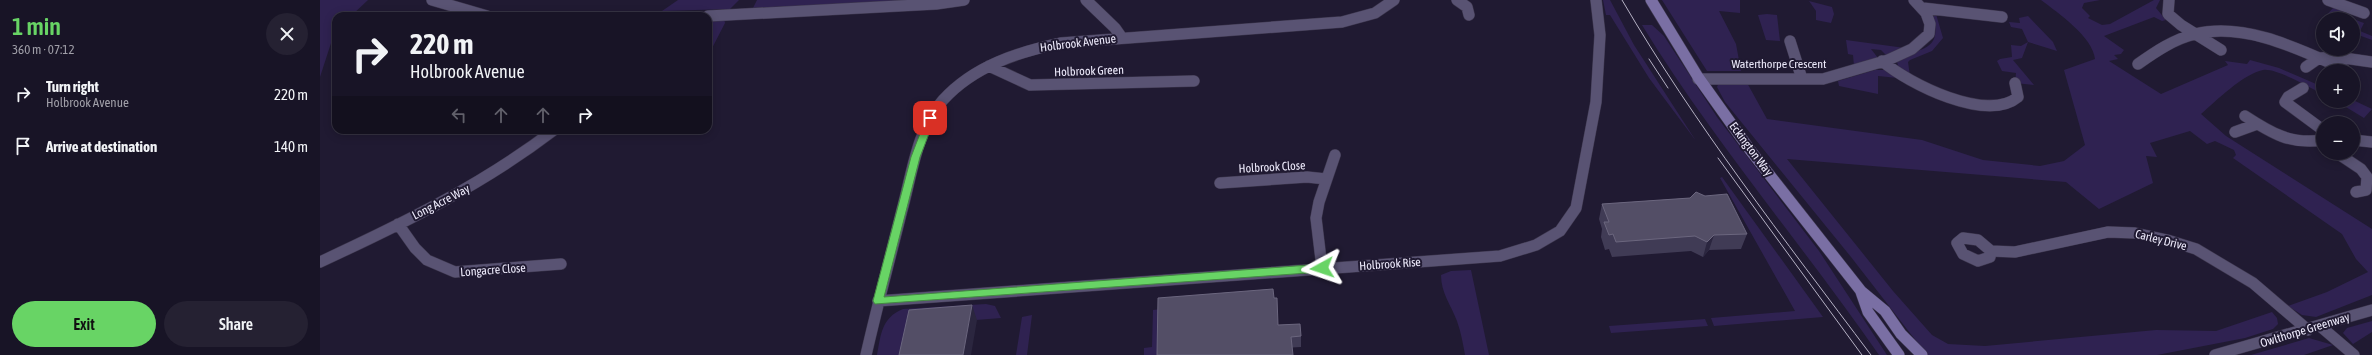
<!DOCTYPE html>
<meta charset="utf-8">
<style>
:root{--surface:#181426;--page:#252132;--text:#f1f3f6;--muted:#9f9ea7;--line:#363343;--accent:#68d465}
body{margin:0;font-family:"Asap Condensed",sans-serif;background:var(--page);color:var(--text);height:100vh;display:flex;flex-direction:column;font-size:15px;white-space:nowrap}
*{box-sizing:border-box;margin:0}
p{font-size:13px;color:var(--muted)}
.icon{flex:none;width:22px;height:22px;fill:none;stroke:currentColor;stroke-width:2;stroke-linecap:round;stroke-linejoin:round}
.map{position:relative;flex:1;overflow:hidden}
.panel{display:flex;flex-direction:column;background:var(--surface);width:320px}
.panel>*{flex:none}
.guide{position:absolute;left:12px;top:12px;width:380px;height:122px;border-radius:12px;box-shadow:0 2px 10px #0003,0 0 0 1px var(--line);background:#181426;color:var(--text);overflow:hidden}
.tools{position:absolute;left:1996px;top:12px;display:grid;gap:8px}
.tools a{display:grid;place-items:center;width:44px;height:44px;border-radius:50%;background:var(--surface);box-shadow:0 2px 10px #0003,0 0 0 1px var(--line);font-size:20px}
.pin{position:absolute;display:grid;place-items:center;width:34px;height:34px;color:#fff;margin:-17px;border-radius:8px;box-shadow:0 2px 6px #0006}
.me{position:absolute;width:44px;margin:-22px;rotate:265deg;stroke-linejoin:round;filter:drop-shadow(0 0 3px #0008)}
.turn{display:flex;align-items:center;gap:14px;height:84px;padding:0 12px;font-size:18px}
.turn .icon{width:52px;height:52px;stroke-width:2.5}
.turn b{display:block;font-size:28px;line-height:34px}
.lanes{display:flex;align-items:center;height:38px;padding:0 12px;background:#0003;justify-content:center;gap:20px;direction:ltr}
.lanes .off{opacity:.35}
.round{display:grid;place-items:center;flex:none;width:42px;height:42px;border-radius:21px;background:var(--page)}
.headline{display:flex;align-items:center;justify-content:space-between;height:68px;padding:0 12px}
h1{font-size:24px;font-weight:600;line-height:30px;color:var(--accent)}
.cta{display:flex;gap:8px;margin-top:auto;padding:8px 12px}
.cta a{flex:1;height:46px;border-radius:24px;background:var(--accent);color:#111;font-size:16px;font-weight:600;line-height:46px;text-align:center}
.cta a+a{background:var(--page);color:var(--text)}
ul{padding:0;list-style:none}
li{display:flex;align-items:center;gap:12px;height:52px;padding:0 12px}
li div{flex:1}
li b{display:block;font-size:15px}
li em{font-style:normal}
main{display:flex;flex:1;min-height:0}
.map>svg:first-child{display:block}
.green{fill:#2f2251}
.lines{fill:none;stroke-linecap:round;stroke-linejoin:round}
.minor-casing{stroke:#3d374e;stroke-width:12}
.tertiary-casing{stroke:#3d374e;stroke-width:12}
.secondary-casing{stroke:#3d374e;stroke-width:12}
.minor{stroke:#595373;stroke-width:11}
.tertiary{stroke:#595373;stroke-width:11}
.secondary{stroke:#7a6fa4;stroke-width:11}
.tram{stroke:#b5b1c4;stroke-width:1}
.wall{fill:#403b55}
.shaded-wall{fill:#2b263f}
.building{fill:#534e66;stroke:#6b667e}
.route{fill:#68d465;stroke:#448a42}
.labels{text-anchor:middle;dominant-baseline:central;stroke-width:4;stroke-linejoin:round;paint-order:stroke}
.street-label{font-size:12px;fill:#edeafb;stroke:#201a32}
</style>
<main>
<section class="panel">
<div class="headline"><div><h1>1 min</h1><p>360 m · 07:12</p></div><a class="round"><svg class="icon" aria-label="close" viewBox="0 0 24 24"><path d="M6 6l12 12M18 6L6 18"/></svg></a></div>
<ul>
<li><svg class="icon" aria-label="right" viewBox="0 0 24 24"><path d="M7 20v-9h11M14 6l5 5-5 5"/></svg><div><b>Turn right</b><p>Holbrook Avenue</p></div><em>220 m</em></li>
<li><svg class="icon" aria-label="arrive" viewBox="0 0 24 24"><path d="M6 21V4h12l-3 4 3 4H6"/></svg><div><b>Arrive at destination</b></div><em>140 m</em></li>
</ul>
<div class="cta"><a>Exit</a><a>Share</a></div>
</section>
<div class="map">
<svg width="2052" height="355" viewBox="0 0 2052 355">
<rect width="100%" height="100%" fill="#201a32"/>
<path class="green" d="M0,0H48L31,16H16V33L13,37L0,77Z
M358,0H419L410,9L342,11Z
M437,0H607L433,8Z
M1283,0H1290L1314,45L1376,141L1329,78L1290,15H1286Z
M1342,0H1420V13L1399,11L1416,44L1421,71H1387Z
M1721,0H1780L1764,3L1762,8L1770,16L1768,18L1782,25L1790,24L1834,0H1840L1836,8L1846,20L1842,21L1834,17L1784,36L1804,50L1801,54L1794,55L1798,59L1789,61L1841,94L1908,65L1905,61L1927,64L1930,60L1959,68L2003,87V94C1990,88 1957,68 1943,70C1923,74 1896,101 1881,114L1906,136L2052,229V295L1996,317L1982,315L1968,306L2007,292L2048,272L2036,259L2022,234L1913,158L1916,155L1914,150L1895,141L1887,144L1870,131L1830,143L1837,157L1826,156L1833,183L1779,209L1746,182L1467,159L1573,291L1612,335L1628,344L1665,346L1836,330L1896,331L1952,312L1957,318L1958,324L1953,329L1925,338L1837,355H1607L1531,257L1405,102L1397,87L1399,82L1426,81L1447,119L1602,140L1663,160L1720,166L1744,161L1765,145L1744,70L1775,59C1773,37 1738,13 1721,0Z
M1489,1L1512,7L1514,14L1511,23L1496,20V11Z
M2014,7L2024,11V15L2041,22L2044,23L2040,31L2052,36V40L2033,33V19H2003V22L2001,21Z
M1447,14L1457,15L1460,41L1446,40L1438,15Z
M1616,14L1623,38L1612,51L1590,60L1588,62L1590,76L1579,69L1577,62C1594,46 1624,55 1613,17Z
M1708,16L1733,42L1737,51L1708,42L1702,58L1693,60L1714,85L1695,83L1696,73L1682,71L1677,61L1680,59L1692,57L1691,45L1701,46L1708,42L1702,29L1691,27L1689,22L1700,23L1699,18Z
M404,19L405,23L388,56V20Z
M1322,25H1332L1344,36L1397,117L1499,251L1567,355H1559C1482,244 1393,141 1322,25Z
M1526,40L1585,48L1566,55L1561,50L1551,49L1558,58L1534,66L1533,55L1528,54Z
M1555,70H1566L1578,78L1558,76V94L1519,86L1518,81Z
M2033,100L2052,109L2044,118L2016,101Z
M1402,177L1503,317L1394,326L1391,318L1475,311L1400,178Z
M1151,270L1169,355H1145C1143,344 1141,332 1137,321C1131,305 1121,293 1121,275L1131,271Z
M666,304L675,306L681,318L593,325L587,355H557C561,335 561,318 583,309Z
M841,309L839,355H824V348L832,347L833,310Z
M712,315L707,355H696L702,317Z
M1385,319L1388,326L1291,333L1289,326Z
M2052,321V332L2033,344L2023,333L2027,328Z
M1989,338L2013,345L1984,355H1931Z"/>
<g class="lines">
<g class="minor-casing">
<path id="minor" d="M112,0L167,16
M766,0L795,28L802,38
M1137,0L1147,7L1149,15
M1849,0L1848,14L1861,25L1901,50
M2008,0L2044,13
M1603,8L1682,17
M388,16L616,4L644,0
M1470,41L1482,79
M1562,61C1589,84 1667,123 1698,97L1695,83
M1818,64C1835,52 1854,39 1875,34C1925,22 1979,49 2024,69
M669,66L710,85L874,81
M1986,67L1999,58L2017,57L2052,62
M1378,79H1503L1568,60L1592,49L1609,34L1610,24L1606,13L1594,0
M1983,88L1968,97L1965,102L2003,130
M1925,116C1951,133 1971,145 2003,140
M1915,132L1937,124
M2033,140L2052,142
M2017,153L2041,169L2047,177L2046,190L2036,192
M900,183L987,177L1006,179
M78,224L95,248L107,260L135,272L241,264
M1643,238L1658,240L1671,251L1670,257L1658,261L1643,254L1637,243Z
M1671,251L1695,252L1788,232L1815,233L1847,240L1876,249L1933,283L1988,330
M0,262C82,224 162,185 234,130
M1002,268L996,218L999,202L1015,155
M558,301L1180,256L1216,245L1240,231L1256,208L1276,102L1280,35L1276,0
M2000,326L2034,355
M546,355C557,307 570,258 582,210C592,174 597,129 623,100C654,66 698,52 741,43L1022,22L1055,13L1074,0"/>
</g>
<g class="tertiary-casing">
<path id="tertiary" d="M1895,355L2052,310"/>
</g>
<g class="secondary-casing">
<path id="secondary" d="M1331,0L1378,77L1430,150L1541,291L1565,311L1581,334L1602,355
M1541,292L1548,312L1579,355"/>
</g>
<use href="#minor" class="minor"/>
<use href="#tertiary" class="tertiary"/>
<use href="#secondary" class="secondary"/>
<path class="tram" d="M1302,0C1375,125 1464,239 1551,355
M1329,59L1348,88
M1398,158L1542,355"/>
</g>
<path class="wall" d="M1370,198L1427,234L1421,249L1389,250L1383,257L1371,251L1292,257L1289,249L1285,250L1281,237L1282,229L1279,219L1282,204Z
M954,298L958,325L981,336V347L837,355Z"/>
<path class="shaded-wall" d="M1394,235L1389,250L1383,257L1387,242Z
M652,305L657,320L651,355H643Z"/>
<path class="building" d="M1376,192L1385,196L1407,194L1427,234L1394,235L1387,242L1375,236L1296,242L1293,234L1289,235L1284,222H1289L1282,204L1370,198Z
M953,289L954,298H957L958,325L980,324L981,336L971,337L973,355H837L838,298Z
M652,305L643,355H579L589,310Z"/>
<path class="route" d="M610,115L615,118L600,157L564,297L1002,264L1007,268L1002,272L555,304L553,301L591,157L606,118Z"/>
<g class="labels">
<g class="street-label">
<text transform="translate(758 43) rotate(-7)">Holbrook Avenue</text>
<text x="1459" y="64">Waterthorpe Crescent</text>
<text transform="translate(769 71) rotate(-2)">Holbrook Green</text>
<text transform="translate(1431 149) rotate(53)">Eckington Way</text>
<text transform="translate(952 167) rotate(-3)">Holbrook Close</text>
<text transform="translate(121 202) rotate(-27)">Long Acre Way</text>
<text transform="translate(1841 240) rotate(14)">Carley Drive</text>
<text transform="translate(1070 264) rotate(-4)">Holbrook Rise</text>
<text transform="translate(173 270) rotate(-4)">Longacre Close</text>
<text transform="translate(1985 330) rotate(-17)">Owlthorpe Greenway</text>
</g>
</g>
</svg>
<div class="tools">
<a><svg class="icon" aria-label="sound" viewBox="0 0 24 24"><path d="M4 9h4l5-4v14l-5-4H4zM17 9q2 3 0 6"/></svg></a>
<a>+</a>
<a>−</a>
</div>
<div class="pin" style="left:610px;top:118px;background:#d93025"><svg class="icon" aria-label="arrive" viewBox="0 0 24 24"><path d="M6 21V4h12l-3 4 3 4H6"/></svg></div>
<svg class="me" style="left:1002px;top:268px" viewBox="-20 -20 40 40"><path d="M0-17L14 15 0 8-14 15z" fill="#68d465" stroke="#fff" stroke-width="4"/></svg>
<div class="guide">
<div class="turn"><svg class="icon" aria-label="right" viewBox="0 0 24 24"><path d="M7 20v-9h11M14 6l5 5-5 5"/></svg><div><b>220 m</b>Holbrook Avenue</div></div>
<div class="lanes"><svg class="icon off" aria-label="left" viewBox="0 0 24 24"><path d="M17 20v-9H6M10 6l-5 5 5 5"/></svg><svg class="icon off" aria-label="ahead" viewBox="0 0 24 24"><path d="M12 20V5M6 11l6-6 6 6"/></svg><svg class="icon off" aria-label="ahead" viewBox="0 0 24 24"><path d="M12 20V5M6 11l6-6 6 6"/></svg><svg class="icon" aria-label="right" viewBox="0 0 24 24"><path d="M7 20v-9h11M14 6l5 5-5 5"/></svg></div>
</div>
</div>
</main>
